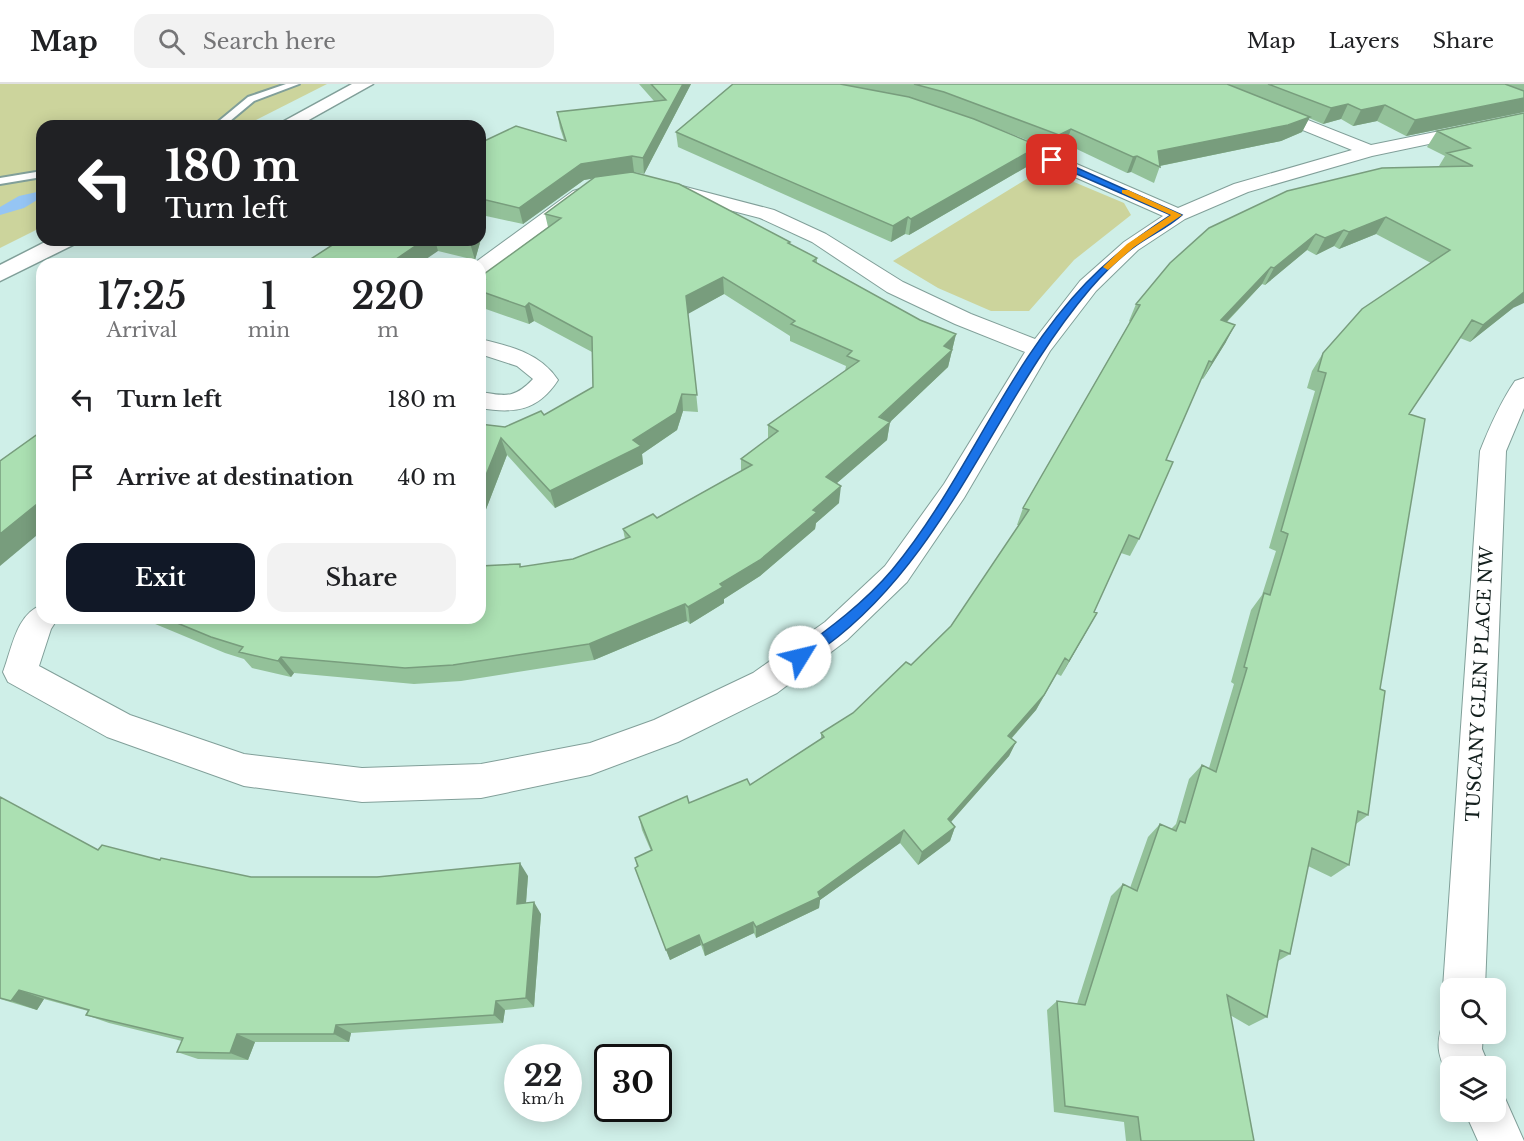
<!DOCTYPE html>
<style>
:root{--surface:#fff;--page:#f2f2f2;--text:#202124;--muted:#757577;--line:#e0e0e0;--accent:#111827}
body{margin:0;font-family:"Libre Baskerville",serif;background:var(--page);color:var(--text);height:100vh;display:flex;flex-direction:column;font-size:22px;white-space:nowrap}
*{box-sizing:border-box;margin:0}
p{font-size:20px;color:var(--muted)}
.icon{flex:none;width:33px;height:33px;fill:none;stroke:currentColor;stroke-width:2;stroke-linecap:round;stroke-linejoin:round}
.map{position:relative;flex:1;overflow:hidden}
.details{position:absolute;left:36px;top:174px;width:450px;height:366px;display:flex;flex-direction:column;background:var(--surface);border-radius:18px;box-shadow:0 3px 15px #0003}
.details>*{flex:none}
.banner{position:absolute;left:36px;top:36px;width:450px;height:126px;border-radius:18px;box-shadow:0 3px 15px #0003;background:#202124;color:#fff;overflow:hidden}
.tools{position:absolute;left:1440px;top:894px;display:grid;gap:12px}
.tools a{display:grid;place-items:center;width:66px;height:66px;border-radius:12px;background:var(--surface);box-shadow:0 3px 15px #0003;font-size:30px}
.speed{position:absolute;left:504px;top:960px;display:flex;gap:12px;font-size:30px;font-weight:700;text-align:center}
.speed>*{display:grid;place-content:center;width:78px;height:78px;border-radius:50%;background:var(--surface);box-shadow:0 3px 15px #0003;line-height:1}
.speed small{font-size:15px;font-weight:400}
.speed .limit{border:3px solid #111;border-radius:9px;background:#fff;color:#111}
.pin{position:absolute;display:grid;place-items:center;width:51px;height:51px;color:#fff;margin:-26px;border-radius:12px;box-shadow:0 3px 9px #0006}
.me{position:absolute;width:66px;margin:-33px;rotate:54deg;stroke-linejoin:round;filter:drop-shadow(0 0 4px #0008)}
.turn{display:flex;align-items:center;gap:21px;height:126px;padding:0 30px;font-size:27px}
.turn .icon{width:78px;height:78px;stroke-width:2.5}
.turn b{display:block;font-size:42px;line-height:51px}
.eta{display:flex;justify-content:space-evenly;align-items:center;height:102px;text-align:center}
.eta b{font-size:36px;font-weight:600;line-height:42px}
.button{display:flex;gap:12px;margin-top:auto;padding:12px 30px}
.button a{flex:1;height:69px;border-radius:18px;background:var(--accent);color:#fff;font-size:24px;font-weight:600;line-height:69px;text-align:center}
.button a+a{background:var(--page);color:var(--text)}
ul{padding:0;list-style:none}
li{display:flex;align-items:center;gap:18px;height:78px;padding:0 30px}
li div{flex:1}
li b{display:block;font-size:22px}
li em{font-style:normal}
header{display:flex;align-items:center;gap:36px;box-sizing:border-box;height:84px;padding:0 30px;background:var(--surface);border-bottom:2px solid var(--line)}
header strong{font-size:28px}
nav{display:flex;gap:33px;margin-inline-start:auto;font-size:21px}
.search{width:420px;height:54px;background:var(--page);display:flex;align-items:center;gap:15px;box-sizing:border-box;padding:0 21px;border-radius:18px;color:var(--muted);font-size:22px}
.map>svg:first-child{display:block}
.green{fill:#ccd49c}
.water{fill:#95c5f4}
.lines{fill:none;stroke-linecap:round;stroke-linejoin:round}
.lane-casing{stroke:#819f99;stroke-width:4}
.street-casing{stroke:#819f99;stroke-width:2}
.secondary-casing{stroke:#819f99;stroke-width:3}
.lane{fill:#fff;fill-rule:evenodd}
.street{fill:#fff;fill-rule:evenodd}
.secondary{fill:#fff;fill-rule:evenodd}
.wall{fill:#93c199}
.shaded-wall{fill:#789d7d}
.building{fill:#abe0b2;stroke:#789d7d;stroke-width:1.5}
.route{fill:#1a73e8;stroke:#114b97;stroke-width:1.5}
.slow{fill:#f59e0b}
.labels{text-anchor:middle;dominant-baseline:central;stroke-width:6;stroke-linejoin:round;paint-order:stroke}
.street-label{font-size:18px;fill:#131f1d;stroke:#fff}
</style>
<header>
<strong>Map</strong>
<div class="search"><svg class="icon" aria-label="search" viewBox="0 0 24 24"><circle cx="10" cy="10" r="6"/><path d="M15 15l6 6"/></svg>Search here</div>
<nav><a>Map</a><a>Layers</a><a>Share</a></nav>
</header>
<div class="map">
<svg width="1524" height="1057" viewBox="0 0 1524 1057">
<rect width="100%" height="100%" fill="#cfefe8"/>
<path class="green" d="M0,0H327L244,42H42V143L0,164Z
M1043,85L1124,119L1131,131L1074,176L1029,227H991L938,204L893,177Z"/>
<path class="water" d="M37,108L42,109V113L24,124L0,131V123L19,112Z"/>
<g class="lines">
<g class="lane-casing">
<path id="lane" d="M286,0H299L254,17L224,42H213L248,13Z
M42,87V93L0,100V94Z"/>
</g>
<g class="street-casing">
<path id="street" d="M1195,0H1217L1371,61L1524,30V40L1372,72L1248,108L1185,135L1138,166L1096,207L1050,267L964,414L907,498L847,556L777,609L678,658L590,691L481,714L362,718L244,702L107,653L8,598L3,588C12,565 16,530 42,521V534H58L51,545L39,582L130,631L244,670L362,684L481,680L590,659L654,636L753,589L825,538L885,482L944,400L1025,268L955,240L887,208L812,158L760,134L652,106L650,102L652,98L659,96L774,126L826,150L903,198L971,230L1035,255L1080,197L1124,158L1163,132L991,56L988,52L991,48H1003L1178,124L1234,100L1352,66L1197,3Z
M580,105L590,111L587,115L488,190L480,191V180H473L573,107Z
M480,255C510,262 540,269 558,296C538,327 514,330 480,324V308C506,312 514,315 533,295L517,282L480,270Z
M1524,294V324L1506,367L1485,904H1450V920L1443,904L1480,367C1490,342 1500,319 1515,297Z
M1450,932V950H1483L1482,965L1489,982H1450V997C1438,971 1434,961 1445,934Z
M1496,1008L1504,1012L1524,1057H1478L1465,1028H1496Z"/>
</g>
<g class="secondary-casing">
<path id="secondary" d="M352,0H373L298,42H275Z
M49,156H76L73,161L0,197V181Z"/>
</g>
<use href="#lane" class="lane"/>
<use href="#street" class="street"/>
<use href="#secondary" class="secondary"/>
</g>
<path class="wall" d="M639,0H691L644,90L634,88H629L790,160L817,174V179L920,236L956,250L948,283L890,338L887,356L837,399L839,419L816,439L815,445L760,492L724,515V519L690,540L687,537L594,576L461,597L414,600L294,589L291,593L252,584L244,575L225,569L148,537L145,534H480L521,483L573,475L625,455L623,445L657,434L741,387V375L768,355V341L845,287L846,282L790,257V252L724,210L688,229L698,328L683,327L677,346L642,370L643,380L555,424L507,371L485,428L480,427V340L505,343L544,331L593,303L592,268L534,237L529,240L480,223V193L548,143L545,130L594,94L584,96L523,140L486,132L480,136L483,148L475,176L438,167L340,156H480V59L564,56L560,44L557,28L654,17Z
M733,0H1524V28L1406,52L1377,37L1353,42L1341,35L1323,40L1309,34L1302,48L1281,57L1160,82L1154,99L1131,88L1127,89L1066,60L1055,67L996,44L1035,78L909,151L905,150L891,158L678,63L676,48Z
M1524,29L1513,224L1470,258L1460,254L1409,330L1380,605L1368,731L1356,740L1349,781L1331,793L1308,782L1290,870L1278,877L1267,933L1249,942L1230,931L1254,1057H1126L1124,1038L1054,1028L1047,926L1057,917L1077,920L1111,812L1123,800L1130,804L1148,753L1160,740L1171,745L1176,740L1189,695L1202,681L1209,684L1234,600L1231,598L1251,526L1262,511L1276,467L1269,464L1315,307L1307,304L1312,287L1323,269L1431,179L1376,150L1339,165L1334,162L1316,171L1307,166L1265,201L1262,200L1227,238L1226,258L1203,295L1201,294L1166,376L1139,455L1130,472L1121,469L1094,528L1088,545L1061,592L1057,590L1036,626L1012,654L1016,658L1009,672L951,738L955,743L950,757L918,781L900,759L820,816L819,824L756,854L754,849L705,872L701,861L670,876L635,784L637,783L635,774L651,767L642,746L639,733L750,701L821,655V649L853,629L911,581L951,542L1019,441H1017L1023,424L1130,238L1129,237L1136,220L1439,82L1445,72L1427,63L1437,47Z
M0,713L98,766L251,793L528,792L526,819L541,830L534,923L505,926L503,939L351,949L349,958H255L248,976L198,975L177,968L182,957L109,939L86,931L88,927L44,915L37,926L0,915Z"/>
<path class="shaded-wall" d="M683,0H691L644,90L643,74Z
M1524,14V28L1406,52L1415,36Z
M1348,20L1341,35L1323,40L1331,24Z
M1385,21L1377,37L1353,42L1361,26Z
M1310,33L1302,48L1281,57L1159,82L1158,67Z
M1071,45L1066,60L1055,67L1059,51Z
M1039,62L1035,78L909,151L911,135Z
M632,72L634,88L584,96L523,140L519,124L581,80Z
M1137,72L1131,88L1127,89L1133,73Z
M482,115L486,132L480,136L483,148L475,176L470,159L471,156H480V117Z
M908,133L905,150L891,158L893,142Z
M1386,133L1376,150L1339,165L1349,148Z
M1344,146L1334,162L1316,171L1325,154Z
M1316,150L1307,166L1265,201L1274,184Z
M424,156H435L438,167L419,180H389Z
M1271,183L1262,200L1212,253L1221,236Z
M723,193L724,210L688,230L686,212Z
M1524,208V219L1513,224L1470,258L1483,241Z
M529,219L534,237L529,240L525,223Z
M1235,241L1226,258L1203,295L1212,278Z
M956,250L948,283L890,338L887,356L824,410L826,393L944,262Z
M682,310L683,327L677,346L642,370L643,380L555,424L550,407L633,356Z
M501,354L507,371L485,428L480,415V406Z
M841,402L839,419L816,439L815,445L760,492L724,515V519L690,540L688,523L720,500Z
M42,416V447L0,482V450Z
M685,520L687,537L594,576L589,560Z
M1097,529L1088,545L1061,592L1069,577Z
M281,573L294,589L291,593L278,577Z
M1065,574L1036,626L1001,666L1008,652Z
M1016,658L1009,672L942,748L948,735Z
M955,743L950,757L918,781L922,768Z
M904,746L900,759L820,816L819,824L756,854V843L818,808Z
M520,779L528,792L525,831L517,820Z
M534,818L541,830L534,923L526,914Z
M753,838L754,849L705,872L703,861Z
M699,851L701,861L670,876L666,866Z
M19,906L44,915L37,926L11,917Z
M496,917L505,926L503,939L494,931Z
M336,941L351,949L349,958L334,950Z
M237,950L255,958L248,976L230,969Z"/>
<path class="building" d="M651,0H683L643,74L632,72L581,80L519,124L482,115L480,117V59L516,42L566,57L557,28L666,16Z
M733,0H840L909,13L974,35L1039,62L911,135L908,133L893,142L676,48Z
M914,0H1227L1310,33L1288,41L1158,67L1160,83L1137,72L1133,73L1071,45L1059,51L944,8Z
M1268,0H1505L1524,7V14L1415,36L1385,21L1361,26L1348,20L1331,24Z
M1524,29V208L1483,241L1472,236L1409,330L1425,335L1380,605L1385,607L1368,731L1358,727L1349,781L1312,764L1290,870L1280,866L1267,933L1227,911L1254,1057H1141L1138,1033L1065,1022L1057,917L1085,921L1123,800L1137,807L1160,740L1176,747L1180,737L1185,739L1202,681L1216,688L1247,584L1244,583L1264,509L1270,511L1288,450L1281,447L1326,289L1318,287L1323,269L1362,225L1450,166L1386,133L1349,148L1344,146L1325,154L1316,150L1274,184L1271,183L1221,236L1235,241L1212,278L1209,277L1166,376L1173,378L1139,455L1129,451L1094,528L1097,529L1069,577L1065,574L1044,611L1008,652L1016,658L948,735L955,743L922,768L904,746L818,808L820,813L756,843L753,838L703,861L699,851L666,866L635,784L638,782L635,774L652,766L639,733L687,712L689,719L747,695L750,701L824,653L821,649L853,629L906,578L911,581L951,542L1029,426L1023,424L1140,221L1136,220L1170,179L1209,144L1287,107L1382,84L1473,82L1447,69L1470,64L1437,47Z
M632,88L679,100L790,158L788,159L817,174L813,177L920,236L956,250L944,262L952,266L879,333L890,338L826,393L841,402L813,426L817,428L760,476L720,500L723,503L688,523L685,520L589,560L453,581L405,584L281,573L278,577L239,568L243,563L211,553L165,534H480V482L520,480V483L573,475L630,453L623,445L653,430L657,434L752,381L741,375L778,347L768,341L859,277L847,272L852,267L791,240L795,237L723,193L686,212L697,311L682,310L676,329L633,356L641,362L550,407L501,354L480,406V340L505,343L541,327L544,331L593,303L592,253L529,219L525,223L480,207V200L485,196L480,194V193L561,134L545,130L595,93Z
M340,156H424L389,180H303Z
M458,156H471L470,159Z
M42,347V416L0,450V377Z
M0,713L98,766L102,761L160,776L161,774L251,793H377L520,779L517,820L534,818L526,914L496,917L494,931L336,941L334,950H237L230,969L177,968L183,954L86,931L89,926L19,906L11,917L0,914Z"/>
<path class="route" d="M1049,74H1055L1182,131C1169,143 1151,151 1137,161C1121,172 1103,190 1090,205C994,318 949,471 826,562C818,568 806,581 795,577V569C829,545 865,518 892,486C966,397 1006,282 1086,199C1112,172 1140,151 1171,131L1049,78Z"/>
<path class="slow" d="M1122,106H1128L1182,131L1134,163L1108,186L1103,183L1105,181L1127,160L1171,131L1122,109Z"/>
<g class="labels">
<g class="street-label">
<text transform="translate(1480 600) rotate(-87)">TUSCANY GLEN PLACE NW</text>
</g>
</g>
</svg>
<div class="tools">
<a><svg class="icon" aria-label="search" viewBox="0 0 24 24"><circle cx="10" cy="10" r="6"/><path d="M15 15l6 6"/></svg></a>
<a><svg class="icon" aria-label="layers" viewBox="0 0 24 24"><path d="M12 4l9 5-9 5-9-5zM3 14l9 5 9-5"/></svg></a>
</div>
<div class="speed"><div>22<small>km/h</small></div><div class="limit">30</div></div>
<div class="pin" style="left:1052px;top:76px;background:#d93025"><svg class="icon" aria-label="arrive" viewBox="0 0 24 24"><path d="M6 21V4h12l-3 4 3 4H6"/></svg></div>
<svg class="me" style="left:800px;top:573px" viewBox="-20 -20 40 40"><circle r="19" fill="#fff"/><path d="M0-13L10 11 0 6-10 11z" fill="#1a73e8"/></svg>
<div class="banner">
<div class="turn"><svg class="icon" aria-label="left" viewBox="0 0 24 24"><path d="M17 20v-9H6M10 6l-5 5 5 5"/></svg><div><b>180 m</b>Turn left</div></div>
</div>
<section class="details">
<div class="eta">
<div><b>17:25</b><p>Arrival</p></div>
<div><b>1</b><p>min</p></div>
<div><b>220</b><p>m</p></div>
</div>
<ul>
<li><svg class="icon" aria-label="left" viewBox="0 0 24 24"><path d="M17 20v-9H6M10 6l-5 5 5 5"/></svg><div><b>Turn left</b></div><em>180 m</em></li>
<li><svg class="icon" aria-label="arrive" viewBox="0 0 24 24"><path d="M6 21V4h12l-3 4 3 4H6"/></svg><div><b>Arrive at destination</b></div><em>40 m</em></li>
</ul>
<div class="button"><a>Exit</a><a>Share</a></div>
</section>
</div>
